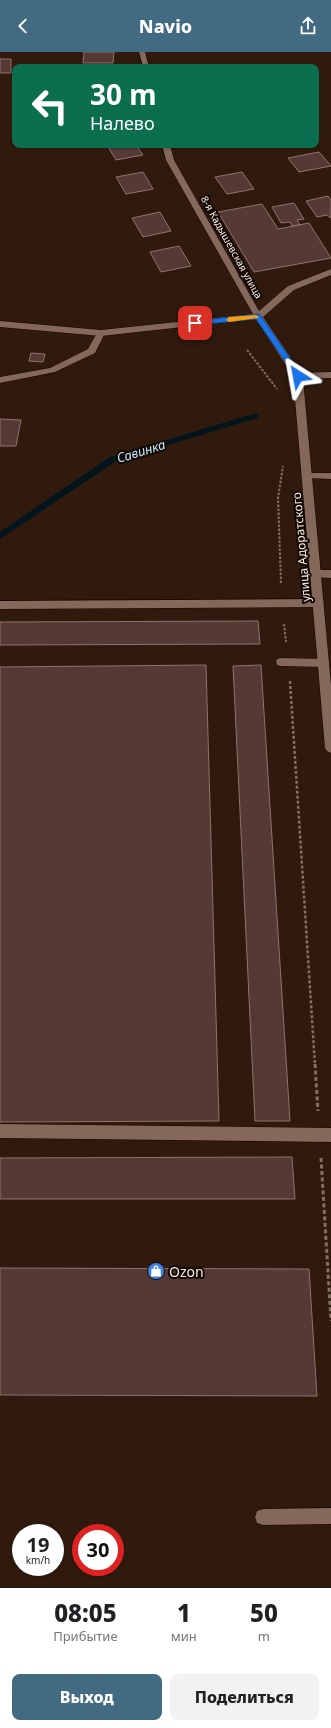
<!DOCTYPE html>
<html lang="ru">
<meta charset="utf-8">
<style>
:root{--surface:#fff;--page:#f2f2f2;--text:#202124;--muted:#757577;--accent:#426a81}
body{margin:0;font-family:"Noto Sans",sans-serif;background:var(--page);color:var(--text);height:100vh;display:flex;flex-direction:column;font-size:15px;white-space:nowrap}
*{box-sizing:border-box;margin:0}
p{font-size:13px;color:var(--muted)}
.icon{flex:none;width:22px;height:22px;fill:none;stroke:currentColor;stroke-width:2;stroke-linecap:round;stroke-linejoin:round}
.map{position:relative;height:1536px;overflow:hidden}
.panel{display:flex;flex-direction:column;background:var(--surface);flex:1}
.panel>*{flex:none}
.banner{position:absolute;left:12px;top:12px;width:307px;height:84px;border-radius:8px;box-shadow:0 1px 3px #0004;background:#0b6e4f;color:#fff;overflow:hidden}
.speed{position:absolute;left:12px;top:1472px;display:flex;gap:8px;font-size:20px;font-weight:700;text-align:center}
.speed>*{display:grid;place-content:center;width:52px;height:52px;border-radius:50%;background:var(--surface);box-shadow:0 1px 3px #0004;line-height:1}
.speed small{font-size:10px;font-weight:400}
.speed .limit{border:6px solid #d22;background:#fff;color:#111}
.pin{position:absolute;display:grid;place-items:center;width:34px;height:34px;color:#fff;margin:-17px;border-radius:8px;box-shadow:0 2px 6px #0006}
.me{position:absolute;width:44px;margin:-22px;rotate:326deg;stroke-linejoin:round;filter:drop-shadow(0 0 3px #0008)}
.turn{display:flex;align-items:center;gap:14px;height:84px;padding:0 12px;font-size:18px}
.turn .icon{width:52px;height:52px;stroke-width:2.5}
.turn b{display:block;font-size:28px;line-height:34px}
.eta{display:flex;justify-content:space-evenly;align-items:center;height:68px;text-align:center}
.eta b{font-size:24px;font-weight:800;line-height:28px}
.primary-button{display:flex;gap:8px;margin-top:auto;padding:8px 12px}
.primary-button a{flex:1;height:46px;border-radius:8px;background:var(--accent);color:#fff;font-size:16px;font-weight:800;line-height:46px;text-align:center}
.primary-button a+a{background:var(--page);color:var(--text)}
header{display:flex;justify-content:space-between;align-items:center;height:52px;padding:0 12px;background:var(--accent);color:#fff;font-size:18px;font-weight:800}
.map>svg:first-child{display:block}
.lines{fill:none;stroke-linecap:round;stroke-linejoin:round}
.stream{fill:#02141c;fill-rule:evenodd}
.building{fill:#553934;stroke:#92726c}
.lane-casing{stroke:#170400;stroke-width:1}
.street-casing{stroke:#170400;stroke-width:1}
.path-far2{stroke:#837065;stroke-width:2;stroke-dasharray:2.5 1.5;stroke-linecap:butt}
.path-far1{stroke:#837065;stroke-width:2.5;stroke-dasharray:3 2;stroke-linecap:butt}
.path{stroke:#837065;stroke-width:3;stroke-dasharray:4 2.5;stroke-linecap:butt}
.lane{fill:#84685a;fill-rule:evenodd}
.street{fill:#84685a;fill-rule:evenodd}
.route{fill:#1a73e8;stroke:#114b97}
.slow{fill:#f59e0b}
.labels{text-anchor:middle;dominant-baseline:central;stroke-width:4;stroke-linejoin:round;paint-order:stroke}
.far-street-label{font-size:10px;fill:#fcece4;stroke:#110804}
.street-label{font-size:12px;fill:#fcece4;stroke:#110804}
.water-label{font-size:13px;font-style:italic;fill:#c6e8f9;stroke:#110804}
.near-poi-label{font-size:14px;fill:#fcece4;stroke:#110804;text-anchor:start}
</style>
<header><svg class="icon" aria-label="back" viewBox="0 0 24 24"><path d="M15 5l-7 7 7 7"/></svg>Navio<svg class="icon" aria-label="share" viewBox="0 0 24 24"><path d="M12 15V3M7 8l5-5 5 5M5 13v7h14v-7"/></svg></header>
<div class="map">
<svg width="331" height="1536" viewBox="0 0 331 1536">
<rect width="100%" height="100%" fill="#301a0e"/>
<g class="lines">
<path class="stream" d="M253,362H257L258,364L257,366L116,409L0,487V480L110,405Z"/>
</g>
<path class="building" d="M84,0H114L113,11H83Z
M0,7H11V21H0Z
M107,93H136L143,103L116,108Z
M319,100L331,114L299,120L288,106Z
M143,120L153,137L126,142L116,125Z
M242,120L254,137L227,142L215,125Z
M328,144L331,148V166L327,163L317,165L306,149Z
M294,151L304,167L297,168L300,173L292,174L290,170L281,171L272,155Z
M262,152L278,177L309,171L331,206L254,220L218,160Z
M160,160L171,179L143,185L132,166Z
M179,194L191,214L161,220L150,200Z
M31,301L45,302L43,310L29,309Z
M0,367L21,368L16,394H0Z
M258,569L260,592L0,593V570Z
M206,613L219,1069L0,1070V615Z
M261,613L290,1069H255L233,614Z
M292,1105L295,1147H0V1106Z
M0,1216L309,1217L317,1344L0,1343Z"/>
<g class="lines">
<g class="lane-casing">
<path id="lane" d="M101,278L105,281L95,301L55,320L0,331V325L50,316L88,297L98,279Z
M307,421H331V427L304,426L302,424Z
M316,518H331V526L312,525L311,522Z
M319,547L324,551L319,555L0,557V549Z
M281,606L324,607L328,608L329,611L328,614L324,615L281,614L277,613L276,610L277,607Z
M0,1072L331,1076V1090L0,1086Z
M331,1456V1472L263,1473L257,1471L255,1465L257,1459L263,1457Z"/>
</g>
<g class="street-casing">
<path id="street" d="M139,0H145L149,15H143Z
M162,93H170L174,108L259,259L288,234L331,217V223L294,238L263,265L301,321L331,320V326L303,327L331,633V701L327,699L325,696L293,324L256,267L101,284L0,275V269L101,278L253,262L166,108Z"/>
</g>
<path class="path-far2" d="M247,298L277,337
M281,531L278,446L283,414
M284,572L286,590"/>
<path class="path-far1" d="M290,629L315,1013"/>
<path class="path" d="M315,1012L318,1059
M321,1106L331,1269"/>
<use href="#lane" class="lane"/>
<use href="#street" class="street"/>
</g>
<path class="route" d="M258,262L260,263L301,322V325H296L256,267L195,273L192,271L195,269Z"/>
<path class="slow" d="M256,263L259,265L258,266L229,270L226,268L229,265Z"/>
<defs>
<g id="shop-disc" transform="scale(0.9)"><circle r="9.5" fill="#3f7fe0" stroke="#110804"/><path d="M-5-2.5h2.3a2.7 3.5 0 0 1 5.4 0H5L5.5 6h-11ZM-1.5-2.5h3a1.5 2.3 0 0 0-3 0Z" fill="#fff"/></g>
</defs>
<g fill-rule="evenodd">
<use href="#shop-disc" x="156" y="1219"/>
</g>
<g class="labels">
<g class="far-street-label">
<text transform="translate(232 195) rotate(61)">8-я Кадышевская улица</text>
</g>
<g class="street-label">
<text transform="translate(301 495) rotate(-95)">улица Адоратского</text>
</g>
<g class="water-label">
<text transform="translate(141 399) rotate(-17)">Савинка</text>
</g>
<g class="near-poi-label">
<text x="169" y="1219">Ozon</text>
</g>
</g>
</svg>
<div class="speed"><div>19<small>km/h</small></div><div class="limit">30</div></div>
<div class="pin" style="left:195px;top:271px;background:#d93025"><svg class="icon" aria-label="arrive" viewBox="0 0 24 24"><path d="M6 21V4h12l-3 4 3 4H6"/></svg></div>
<svg class="me" style="left:298px;top:324px" viewBox="-20 -20 40 40"><path d="M0-17L14 15 0 8-14 15z" fill="#1a73e8" stroke="#fff" stroke-width="4"/></svg>
<div class="banner">
<div class="turn"><svg class="icon" aria-label="left" viewBox="0 0 24 24"><path d="M17 20v-9H6M10 6l-5 5 5 5"/></svg><div><b>30 m</b>Налево</div></div>
</div>
</div>
<section class="panel">
<div class="eta">
<div><b>08:05</b><p>Прибытие</p></div>
<div><b>1</b><p>мин</p></div>
<div><b>50</b><p>m</p></div>
</div>
<div class="primary-button"><a>Выход</a><a>Поделиться</a></div>
</section>
